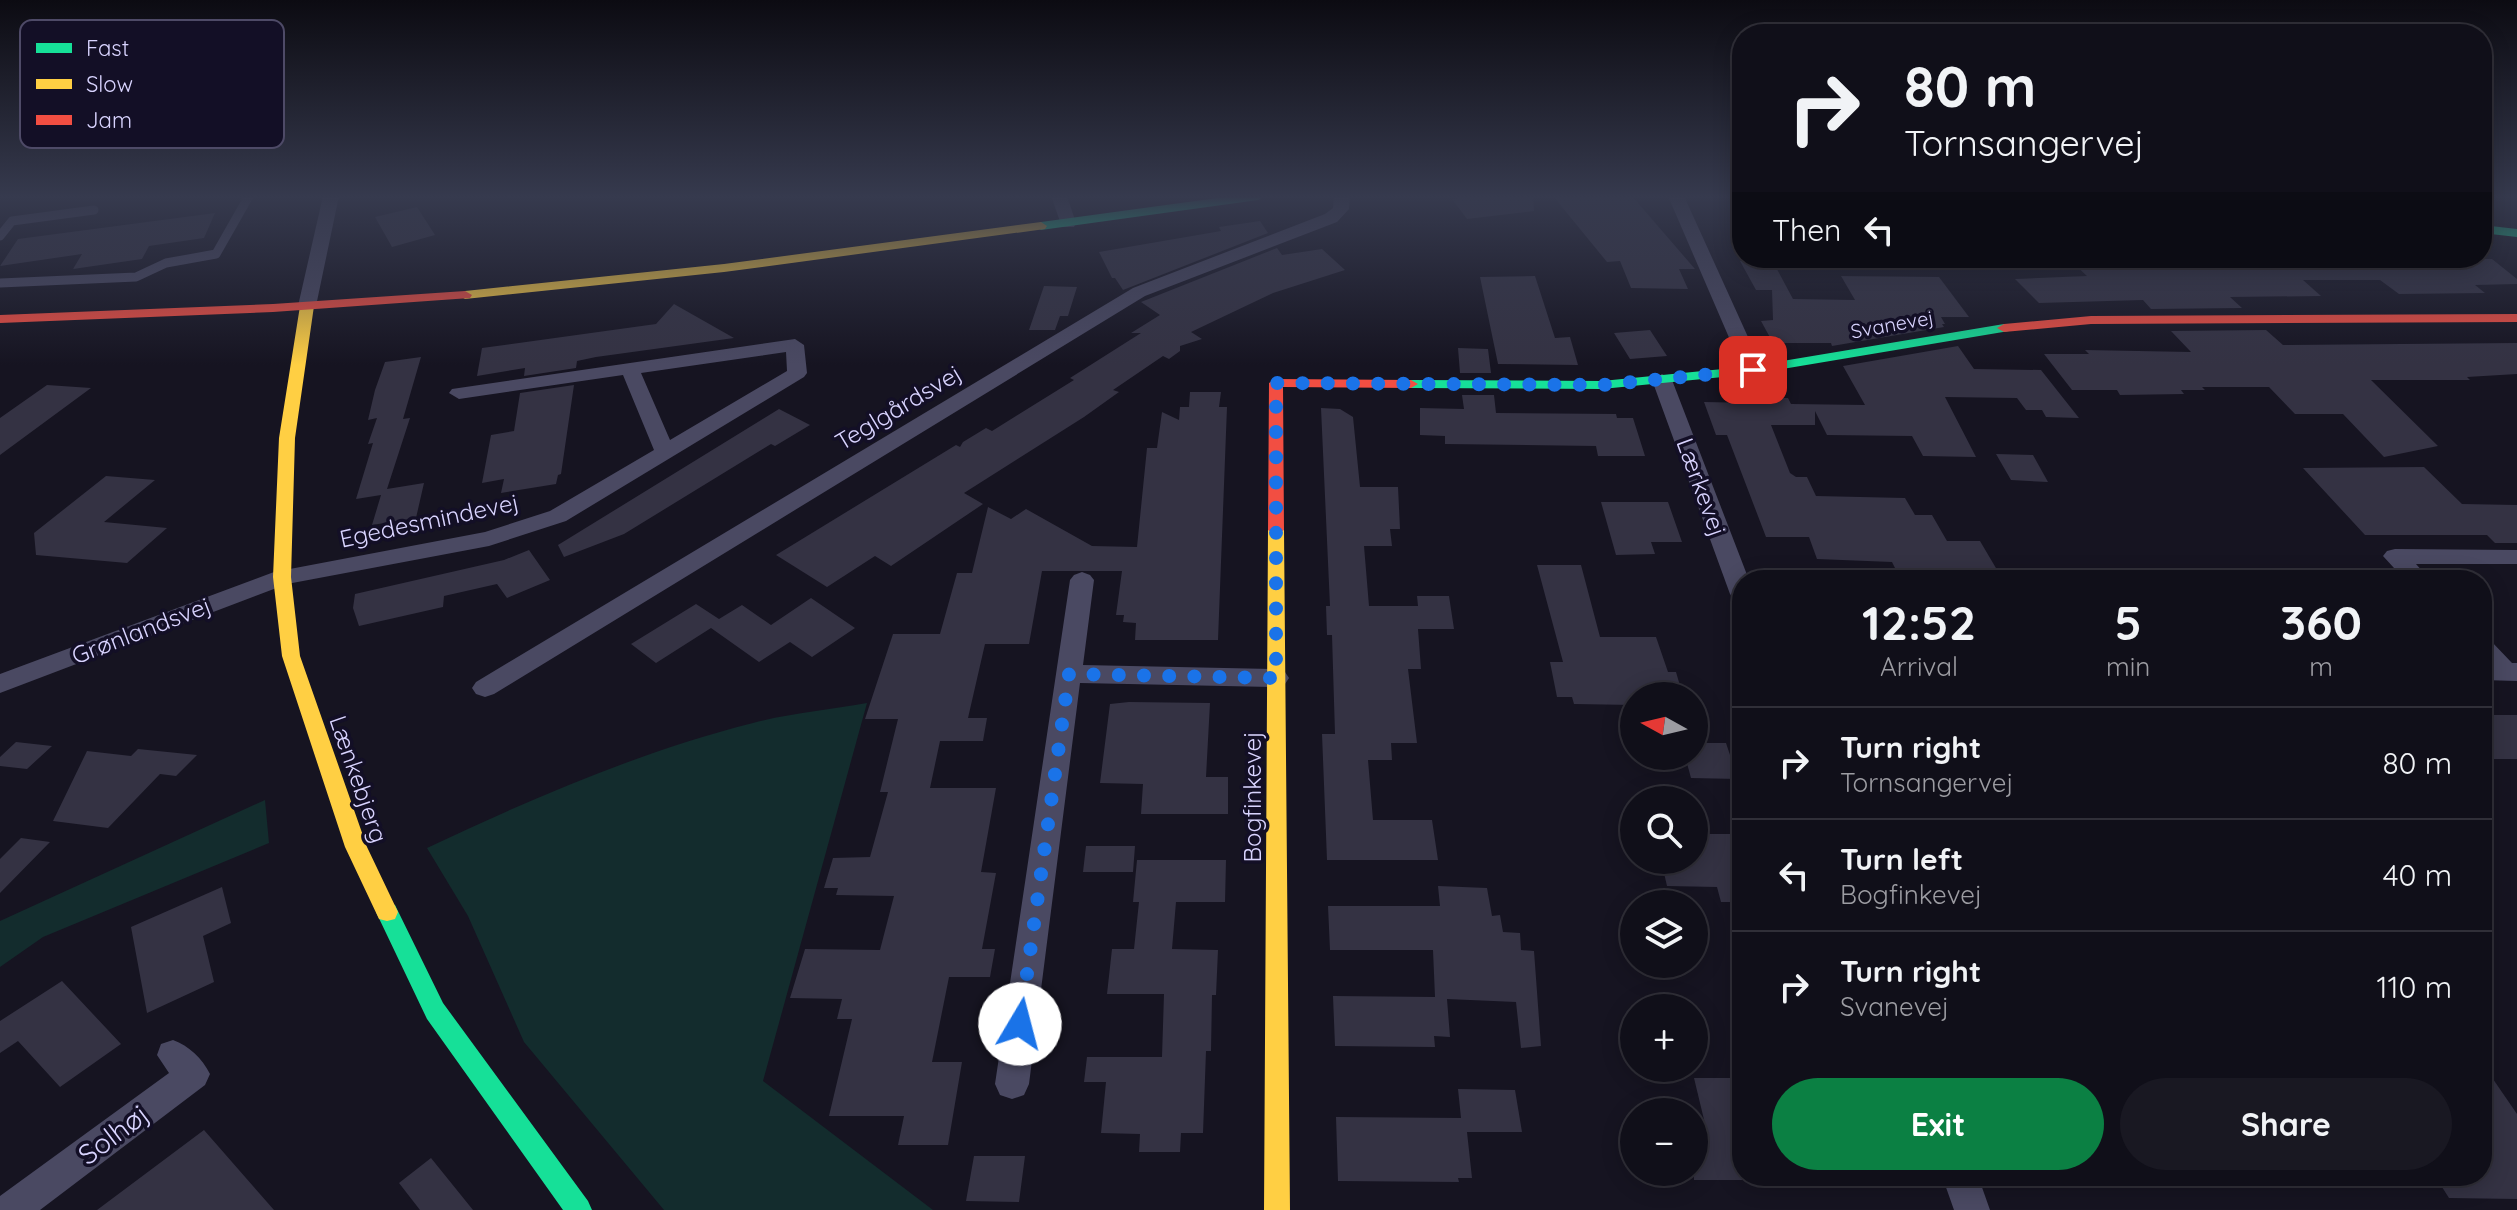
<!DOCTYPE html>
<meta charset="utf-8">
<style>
:root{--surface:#100f19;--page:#191822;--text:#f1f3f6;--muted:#9c9ca2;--line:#302f38;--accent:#0b8043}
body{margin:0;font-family:Quicksand,sans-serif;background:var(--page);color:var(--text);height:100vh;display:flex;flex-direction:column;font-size:30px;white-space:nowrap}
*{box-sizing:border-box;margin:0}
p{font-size:26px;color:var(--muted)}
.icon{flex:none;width:44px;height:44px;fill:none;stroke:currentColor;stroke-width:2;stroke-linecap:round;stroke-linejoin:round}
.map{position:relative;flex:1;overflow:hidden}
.panel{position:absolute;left:1732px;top:570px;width:760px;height:616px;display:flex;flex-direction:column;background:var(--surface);border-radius:32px;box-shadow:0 4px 20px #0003,0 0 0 2px var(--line)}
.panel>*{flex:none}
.banner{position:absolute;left:1732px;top:24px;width:760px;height:244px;border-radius:32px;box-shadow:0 4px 20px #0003,0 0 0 2px var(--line);background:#100f19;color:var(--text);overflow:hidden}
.needle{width:52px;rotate:278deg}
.tools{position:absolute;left:1620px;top:682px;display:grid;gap:16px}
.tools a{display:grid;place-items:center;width:88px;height:88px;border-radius:50%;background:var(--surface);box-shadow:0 4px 20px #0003,0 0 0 2px var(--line);font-size:40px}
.pin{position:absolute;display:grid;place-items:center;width:68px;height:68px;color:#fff;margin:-34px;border-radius:16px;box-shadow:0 4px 12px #0006}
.me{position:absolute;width:88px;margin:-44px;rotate:8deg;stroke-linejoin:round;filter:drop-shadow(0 0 6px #0008)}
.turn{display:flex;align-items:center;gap:28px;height:168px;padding:0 40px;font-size:36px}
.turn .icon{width:104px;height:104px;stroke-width:2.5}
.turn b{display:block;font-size:56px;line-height:68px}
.then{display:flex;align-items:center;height:76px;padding:0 40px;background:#0003;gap:16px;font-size:30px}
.eta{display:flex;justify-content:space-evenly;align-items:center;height:136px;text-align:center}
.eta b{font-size:48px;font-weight:800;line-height:56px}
.action{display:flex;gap:16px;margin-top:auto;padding:16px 40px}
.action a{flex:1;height:92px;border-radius:48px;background:var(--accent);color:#fff;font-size:32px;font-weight:800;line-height:92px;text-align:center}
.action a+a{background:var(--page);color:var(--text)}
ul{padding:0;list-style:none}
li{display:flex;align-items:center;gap:24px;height:112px;padding:0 40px;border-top:2px solid var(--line)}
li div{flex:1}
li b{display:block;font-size:30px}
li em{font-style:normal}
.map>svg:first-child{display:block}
.green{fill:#132c2d}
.building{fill:#343243}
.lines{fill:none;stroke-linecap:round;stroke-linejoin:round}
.lane{stroke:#4a4962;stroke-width:9}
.street{fill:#4a4962;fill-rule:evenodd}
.fast{fill:#16e098;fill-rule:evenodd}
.slow{fill:#ffcf43;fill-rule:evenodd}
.jam{fill:#f24e42;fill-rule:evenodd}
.route{stroke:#1a73e8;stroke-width:14;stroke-dasharray:0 25.2}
.labels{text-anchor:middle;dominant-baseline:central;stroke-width:7;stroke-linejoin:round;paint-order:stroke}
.far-street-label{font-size:20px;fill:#d9d4ff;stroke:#130f26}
.street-label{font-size:24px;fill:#d9d4ff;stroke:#130f26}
.near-street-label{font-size:28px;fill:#d9d4ff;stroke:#130f26}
.key{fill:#130f26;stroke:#4e4a67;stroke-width:2}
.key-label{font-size:22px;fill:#d9d4ff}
</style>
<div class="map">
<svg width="2517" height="1210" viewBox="0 0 2517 1210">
<rect width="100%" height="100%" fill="#161421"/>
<path class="green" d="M867,703L763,1081L933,1210H664L524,1042L468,916L427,848C533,798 639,752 753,723C790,713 829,710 867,703Z
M265,800L269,843L43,937L0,967V921Z"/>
<path class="building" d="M1475,196H1533L1534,211L1467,219L1452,199Z
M1553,196H1632L1695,269H1679L1688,289L1631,288L1620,261L1607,262Z
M417,207L435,235L392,247L375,217Z
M215,213L204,238L149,246L142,259L73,269L82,254L0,266L18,239Z
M1260,221L1268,233L1123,290L1115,278H1112L1099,252L1221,231L1219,227Z
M1277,248L1282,255L1322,249L1345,270L1273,293L1191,332L1202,339L1180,346V351L1169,359L1163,356L1113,390L1119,392L1084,417L964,493L983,504L891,566L875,556L827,587L776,555L956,445L960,447L963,442L986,428L992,431L1074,380L1070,378L1141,333H1131L1160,315L1141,302Z
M1771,258L1793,299L1855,300L1841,276L1939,277L1969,317H1941L1945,324H1942L1944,327L1832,346L1831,343H1773L1761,321L1773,320L1772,290H1756L1740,261H1766L1771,269Z
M2240,258L2492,259L2517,279V284L2475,285L2485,293L2399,294L2380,280H2303L2321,296L2230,297L2242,308L2151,309L2143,300L2039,303L2015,279L2087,276L2072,262L2160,260L2168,266L2248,265Z
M1535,276L1555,338L1570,337L1578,365L1498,364L1480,277Z
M1044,286L1077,287L1068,316H1060L1055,330H1029Z
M674,304L734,338L596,357L577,361L576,368L524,376L525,368L477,376L482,348L656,324Z
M1650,330L1667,356L1630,359L1614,333Z
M2266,330L2283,345L2517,343V374L2467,377L2470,380H2371L2438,446L2384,457L2343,414H2295L2269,387H2202L2205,390H2181L2184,394L2120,395L2117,390H2072L2044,354H2089L2085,350L2191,352L2171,331Z
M1958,346L1974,369L2041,370L2079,418L2046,417L2042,410H2026L2017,398L1945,397L1976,457L1923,456L1912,436L1827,435L1815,411V425H1771L1790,473L1796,477H1807L1816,496L1905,498L1915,515H1932L1947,541H1980L2003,580H1901L1892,562L1817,559L1809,537H1766L1727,435H1716L1704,402L1755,403L1752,398H1788L1791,404L1865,405L1843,366Z
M1458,348L1488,349L1491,373H1460Z
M421,357L403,419L410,418L387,489L424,483L416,518L372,525L381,495L356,499L373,443L368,444L377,418L368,420L375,390L385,362Z
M47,385L91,388L0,455V418Z
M574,385L561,474L558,475L556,484L501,493L504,479L482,483L491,435L514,431L520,393Z
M1190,392H1221L1219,407H1227L1218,640H1135L1136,623L1123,622L1124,615H1116L1122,571H1042L1029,644H985L968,718H987L983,741H940L930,788H996L981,872L996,873L982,949H995L990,977H949L932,1062H962L948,1145H898L904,1116H829L852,1019H837L842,999L790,998L805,949L880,950L894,896L836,895L838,888H824L833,858L870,857L888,792H880L898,719H865L893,634H940L957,573H972L988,507L1011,519L1026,509L1092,546L1137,547L1147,448H1157L1162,412L1179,420L1180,407H1189Z
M1462,395H1494L1496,413L1616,414L1617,418H1633L1645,456H1598L1596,446L1445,444V436L1420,435V408L1464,409Z
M1321,408L1340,409L1353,417L1360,487H1398L1400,529H1390L1392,546H1364L1369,606H1418L1417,596H1449L1454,629H1418L1421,669H1408L1417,743H1391L1392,760H1368L1373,820H1432L1438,860H1327L1322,734H1335L1332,635H1327L1326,606H1330Z
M779,409L810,425L775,446L771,444L624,534L564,557L558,545Z
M1996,454L2033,455L2048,482L2011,480Z
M2424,467L2462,504L2517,505V543H2495L2487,535H2365L2303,468Z
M106,476L155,480L104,522L167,528L127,563L36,555L34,533Z
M1601,502H1668L1682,542H1651L1655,554L1616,555Z
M529,550L550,580L507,598L497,584L444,596L443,607L359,626L353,608L355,594L504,560Z
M1537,565H1581L1600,637H1656L1668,672H1676L1683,696H1634V705L1574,704L1572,697H1557L1550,662H1563Z
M811,598L855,628L812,657L790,642L759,662L711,628L656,663L631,644L696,604L719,619L742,605L771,625Z
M1129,702L1210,703L1206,777H1228V814H1141L1143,784L1100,783L1110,704Z
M2482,715H2517V759H2482Z
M16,742L52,746L27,769L0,766V757Z
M1694,743H1726L1738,779L1691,778L1685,756H1694Z
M138,749L197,755L176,776L160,774L108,828L53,821L87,751L131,756Z
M1694,834H1742V902H1721L1717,887L1667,886L1661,860H1694Z
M21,838L50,842L0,893V859Z
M1086,846H1135L1133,872H1083Z
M1137,860H1226L1225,902H1176L1172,949L1218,950L1216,995H1212L1211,1051H1206L1203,1133H1181L1180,1152H1139L1140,1134L1101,1133L1106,1082H1084L1087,1057H1162L1164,994H1107L1112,949H1134L1139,902H1133Z
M1438,886L1487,888L1492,916L1500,915L1503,932L1520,933L1521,950L1534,951L1541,1046L1521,1048L1516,1002L1447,999L1450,1037L1434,1036L1435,1047L1335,1046L1333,996L1435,997L1433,950H1330L1328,906H1440Z
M222,887L231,923L203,936L214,982L147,1013L131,927Z
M62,981L121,1044L60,1087L18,1041L0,1053V1021Z
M2482,1063L2517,1114V1199L2449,1198L2435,1176H2482Z
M1694,1078H1742V1180H1694V1128H1706Z
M1458,1089L1515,1090L1522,1132H1467L1472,1178H1458L1459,1182L1338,1181L1336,1117L1461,1118Z
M204,1130L274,1210H97Z
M974,1156H1025L1019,1202L966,1201Z
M431,1158L473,1210H420L399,1183Z"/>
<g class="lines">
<path class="lane" d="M0,236L12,221L94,210
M0,283L136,277L166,263L216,254L249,196"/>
<path class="street" d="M323,196H339L316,306L307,311L298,306Z
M1051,196H1067L1076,223L1074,227H1062Z
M1334,196H1350L1349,209L1337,222L1145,296L494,694L485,697L476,694L472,688L476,682L1133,288L1325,214L1333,208Z
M1668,196H1684L1763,370L1760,374H1746L1743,370Z
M795,339L804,345L807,373L804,377L566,521L489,546L287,584L0,693V674L274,572L485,532L550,511L654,450L623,375L459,399L449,393L452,389ZM786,352L787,371L670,440L641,373Z
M1662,374L1672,380L1749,580H1742V602L1734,600L1730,594L1652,380Z
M2395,549L2517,550V564H2416L2430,580H2405L2383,556L2387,551Z
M1082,572L1090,575L1094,580L1083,665L1276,669L1285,672L1289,678L1285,684L1276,687L1080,683L1029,1084L1024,1095L1012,1099L1000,1095L995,1084L1070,580L1074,575Z
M2482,638L2491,641L2512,663H2517V681L2482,680Z
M173,1040C189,1046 202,1058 210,1074L205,1085L40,1210H0V1196L169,1073L157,1055L161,1044Z
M1942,1176H1978L1990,1210H1954Z"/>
<path class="fast" d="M1232,196H1264L1258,200L1041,230L1035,226L1041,222Z
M2482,225L2517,229V237L2482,233Z
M2004,324L2009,325V331L1753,374L1602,389L1411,388L1404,384L1411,380L1602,381L1753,366Z
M387,903L395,905L443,1003L588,1201L592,1210H563L427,1019L376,912L379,905Z"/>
<path class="slow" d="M1041,222L1047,226L1045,229L724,272L465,299L458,295L465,291L724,264Z
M307,302L314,306L295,438L291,577L300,656L367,847L398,912L395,919L387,921L379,919L345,847L282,656L273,577L279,438L300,306Z
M1276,525L1284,530L1290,1210H1264L1268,530Z"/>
<path class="jam" d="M465,291L472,295L470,298L273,312L0,323V315L273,304Z
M2517,314V322L2091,324L2004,332L1997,328L2004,324L2091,316Z
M1276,379L1411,380L1418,384L1411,388L1283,387L1284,530L1276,535L1268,530L1269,383Z"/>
</g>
<linearGradient id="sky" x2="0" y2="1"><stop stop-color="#0c0b12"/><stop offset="0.54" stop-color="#363a4e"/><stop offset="1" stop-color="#363a4e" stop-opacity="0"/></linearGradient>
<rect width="2517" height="365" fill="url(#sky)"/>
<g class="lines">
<path class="route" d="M1020,1024L1069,674L1276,678V383L1602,385L1753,370"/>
</g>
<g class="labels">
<g class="far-street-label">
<text transform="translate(1892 324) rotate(-10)">Svanevej</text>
</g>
<g class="street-label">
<text transform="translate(898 407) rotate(-31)">Teglgårdsvej</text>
<text transform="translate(1702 487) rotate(70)">Lærkevej</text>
<text transform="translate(429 520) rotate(-12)">Egedesmindevej</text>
<text transform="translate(141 630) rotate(-21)">Grønlandsvej</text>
<text transform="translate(359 779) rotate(71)">Lænkebjerg</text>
<text transform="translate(1252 797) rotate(-90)">Bogfinkevej</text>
</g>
<g class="near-street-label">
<text transform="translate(113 1134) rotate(-37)">Solhøj</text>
</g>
</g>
<rect x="20" y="20" width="264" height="128" rx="12" class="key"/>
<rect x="36" y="43" width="36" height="10" fill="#16e098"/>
<rect x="36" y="79" width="36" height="10" fill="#ffcf43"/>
<rect x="36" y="115" width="36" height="10" fill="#f24e42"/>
<g class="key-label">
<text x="86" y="56">Fast</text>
<text x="86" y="92">Slow</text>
<text x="86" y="128">Jam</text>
</g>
</svg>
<div class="tools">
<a><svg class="needle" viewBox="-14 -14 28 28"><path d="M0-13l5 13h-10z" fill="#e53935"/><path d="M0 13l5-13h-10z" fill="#9c9ca2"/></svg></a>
<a><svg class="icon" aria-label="search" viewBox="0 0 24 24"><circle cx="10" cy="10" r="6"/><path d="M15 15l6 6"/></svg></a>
<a><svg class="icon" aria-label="layers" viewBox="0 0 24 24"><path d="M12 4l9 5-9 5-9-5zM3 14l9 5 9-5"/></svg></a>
<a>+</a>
<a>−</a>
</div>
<div class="pin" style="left:1753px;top:370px;background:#d93025"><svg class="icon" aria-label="arrive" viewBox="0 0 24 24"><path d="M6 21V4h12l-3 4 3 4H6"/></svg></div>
<svg class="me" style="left:1020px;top:1024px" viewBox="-20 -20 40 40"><circle r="19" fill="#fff"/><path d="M0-13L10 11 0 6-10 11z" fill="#1a73e8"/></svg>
<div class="banner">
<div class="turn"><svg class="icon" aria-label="right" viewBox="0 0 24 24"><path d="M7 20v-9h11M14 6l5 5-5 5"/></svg><div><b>80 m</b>Tornsangervej</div></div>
<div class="then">Then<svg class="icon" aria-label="left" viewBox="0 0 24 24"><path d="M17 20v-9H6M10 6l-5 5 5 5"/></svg></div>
</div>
<section class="panel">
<div class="eta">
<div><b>12:52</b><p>Arrival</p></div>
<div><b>5</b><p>min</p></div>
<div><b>360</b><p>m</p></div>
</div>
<ul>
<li><svg class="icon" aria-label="right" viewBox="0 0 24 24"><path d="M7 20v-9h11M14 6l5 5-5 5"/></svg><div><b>Turn right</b><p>Tornsangervej</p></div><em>80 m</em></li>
<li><svg class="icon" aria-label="left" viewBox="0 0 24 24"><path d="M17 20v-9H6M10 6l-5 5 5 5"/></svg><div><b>Turn left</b><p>Bogfinkevej</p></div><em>40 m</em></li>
<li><svg class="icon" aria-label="right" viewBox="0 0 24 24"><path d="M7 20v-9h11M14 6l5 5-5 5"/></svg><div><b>Turn right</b><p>Svanevej</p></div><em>110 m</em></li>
</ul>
<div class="action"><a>Exit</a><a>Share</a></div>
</section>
</div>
